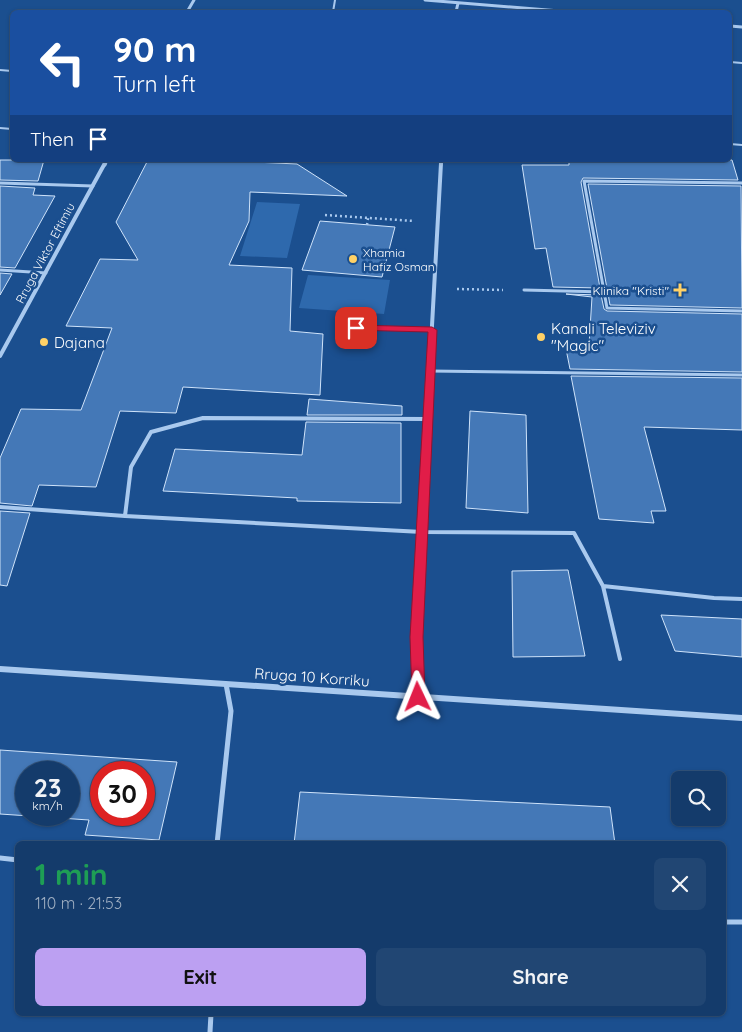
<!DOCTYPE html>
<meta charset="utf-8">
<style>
:root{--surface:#143b6b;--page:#214673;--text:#f1f3f6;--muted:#9dadc1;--line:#33557e;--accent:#bca0f2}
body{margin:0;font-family:Quicksand,sans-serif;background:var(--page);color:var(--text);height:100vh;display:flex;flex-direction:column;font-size:19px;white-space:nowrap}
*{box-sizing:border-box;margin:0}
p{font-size:16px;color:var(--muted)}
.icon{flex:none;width:28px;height:28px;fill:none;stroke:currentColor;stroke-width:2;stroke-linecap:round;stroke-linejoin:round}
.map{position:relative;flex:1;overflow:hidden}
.panel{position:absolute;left:15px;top:841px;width:711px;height:175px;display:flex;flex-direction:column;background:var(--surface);border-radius:8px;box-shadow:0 1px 4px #0004,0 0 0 1px var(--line)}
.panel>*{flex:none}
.hud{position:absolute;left:10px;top:10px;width:722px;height:152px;border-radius:8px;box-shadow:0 1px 4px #0004,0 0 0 1px var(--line);background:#1a4fa0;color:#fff;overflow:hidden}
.buttons{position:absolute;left:671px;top:771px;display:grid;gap:10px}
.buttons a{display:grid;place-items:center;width:55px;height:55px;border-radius:8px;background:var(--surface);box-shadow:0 1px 4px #0004,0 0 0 1px var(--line);font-size:25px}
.speed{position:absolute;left:15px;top:761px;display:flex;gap:10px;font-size:25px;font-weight:700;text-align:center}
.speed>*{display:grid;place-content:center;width:65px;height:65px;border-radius:50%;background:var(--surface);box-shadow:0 1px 4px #0004,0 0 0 1px var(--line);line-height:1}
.speed small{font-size:12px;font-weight:400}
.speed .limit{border:8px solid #d22;background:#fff;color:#111}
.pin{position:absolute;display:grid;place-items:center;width:42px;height:42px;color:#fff;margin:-21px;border-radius:10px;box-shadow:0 2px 8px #0006}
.me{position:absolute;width:55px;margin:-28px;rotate:358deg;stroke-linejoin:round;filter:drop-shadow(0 0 4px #0008)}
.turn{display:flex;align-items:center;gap:18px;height:105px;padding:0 20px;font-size:22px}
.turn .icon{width:65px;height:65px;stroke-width:2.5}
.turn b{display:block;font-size:35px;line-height:42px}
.then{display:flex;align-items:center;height:48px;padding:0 20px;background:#0003;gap:10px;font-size:19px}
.round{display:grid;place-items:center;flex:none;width:52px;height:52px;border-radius:8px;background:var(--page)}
.headline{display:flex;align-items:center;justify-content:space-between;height:85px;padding:0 20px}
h1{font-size:30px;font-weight:700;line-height:38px;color:#1e9e55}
.primary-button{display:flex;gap:10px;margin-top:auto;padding:10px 20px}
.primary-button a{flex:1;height:58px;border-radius:8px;background:var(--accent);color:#111;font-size:20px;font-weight:700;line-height:58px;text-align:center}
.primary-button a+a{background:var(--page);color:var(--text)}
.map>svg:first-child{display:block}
.green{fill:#2e69ad}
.building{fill:#4478b7;stroke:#cfe3fa;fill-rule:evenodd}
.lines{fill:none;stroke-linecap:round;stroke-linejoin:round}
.path{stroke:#a9c9ee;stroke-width:2.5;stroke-dasharray:2 3;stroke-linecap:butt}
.lane-far3{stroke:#a9c9ee;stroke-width:2}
.lane-far2{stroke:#a9c9ee;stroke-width:3}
.lane-far1{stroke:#a9c9ee;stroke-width:4}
.lane{stroke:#a9c9ee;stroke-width:5}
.street-far3{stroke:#a9c9ee;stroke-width:3}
.street-far2{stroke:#a9c9ee;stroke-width:4}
.street-far1{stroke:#a9c9ee;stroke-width:5}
.street{stroke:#a9c9ee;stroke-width:6}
.route{fill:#e11d48;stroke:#92132f}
.poi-dot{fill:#ffd166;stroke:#1b4f8f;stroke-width:2}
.labels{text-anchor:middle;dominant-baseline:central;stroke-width:5;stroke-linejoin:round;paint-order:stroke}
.far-poi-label{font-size:12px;fill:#fff;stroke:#1b4f8f;text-anchor:start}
.far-street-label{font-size:12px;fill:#fff;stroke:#1b4f8f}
.poi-label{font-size:15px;fill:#fff;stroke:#1b4f8f;text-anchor:start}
.street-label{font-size:15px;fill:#fff;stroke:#1b4f8f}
</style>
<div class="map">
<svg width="742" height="1032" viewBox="0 0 742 1032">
<rect width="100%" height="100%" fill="#1b4f8f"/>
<path class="green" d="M257,202L300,204L287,258L240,256Z
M308,275L390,280L384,314L299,308Z"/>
<path class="building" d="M0,160H44L38,181L0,180Z
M148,160H210L297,164L347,196L250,192L249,221L229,265L292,268L290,331L323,334L320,395L183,387L176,413L120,411L96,487L39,485L32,506L0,503V458L21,409L81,410L112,328L66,326L100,259L138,260L116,222Z
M569,160H732L738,180L583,178L581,182L600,288L553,287L546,248L535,249L522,165H569Z
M588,184L741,186L742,308L610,305Z
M0,186L35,188L33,195L55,196L15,268L0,267Z
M320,221L395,227L382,277L302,270Z
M0,273L12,274L0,295Z
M566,294L601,295L604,309L607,311L742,314V372L570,369L565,344L589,345L592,297Z
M571,376L742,378V430L644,427L666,511H651L654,523L599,519Z
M309,399L402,406V415H307Z
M470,411L526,415L528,513L466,508Z
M306,422L401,423V503L297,501V498L163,491L175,449L302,455Z
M0,511L30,513L7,586L0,585Z
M568,570L585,656L513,657L512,571Z
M661,615L742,619V657L675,651Z
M0,750L177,762L159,840L85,835L89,820L0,814ZM26,772H69V815H26ZM101,772H144V815H101Z
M300,792L610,807L615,844H294Z"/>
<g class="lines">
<path class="path" d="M325,215L414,221
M367,225L368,218
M457,289L503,290"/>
<path class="lane-far3" d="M333,12L335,0
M730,62L742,63
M0,70L12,71
M0,128L12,129
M730,144L742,145"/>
<path class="lane-far2" d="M0,183L93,186
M742,183L584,181L607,308L742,311
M0,270L46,273
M524,290L605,292
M356,328L432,329
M430,371L742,375"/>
<path class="lane-far1" d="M0,507L125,516L422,532L574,533L603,586L714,598L742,599
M125,516L131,467L151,432L203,418L428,419
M603,586L620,659"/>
<path class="lane" d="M217,844L231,711L226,684
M0,858L18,860
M724,922H742
M210,1032L211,1014"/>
<path class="street-far3" d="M425,0L572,12
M187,12L194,0
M456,12L458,3
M730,26L742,27
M105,165L107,160
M441,165V160"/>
<path class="street-far2" d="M0,356L105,163
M429,380L441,163"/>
<path class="street-far1" d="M417,662L416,637L430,378"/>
<path class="street" d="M417,661L418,697
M0,669L742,718"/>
</g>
<path class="route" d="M356,325L432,327L437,330L423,637L425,697L423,701L418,703L414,701L412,697L410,637L428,332L352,330V326Z"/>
<g class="poi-dot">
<circle cx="353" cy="259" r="5"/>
<path d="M677.5 282.5h5v5h5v5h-5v5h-5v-5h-5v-5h5z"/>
<circle cx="541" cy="337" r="5"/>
<circle cx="44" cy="342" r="5"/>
</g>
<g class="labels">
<g class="far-poi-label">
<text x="363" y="252">Xhamia<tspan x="363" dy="14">Hafiz Osman</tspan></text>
<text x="669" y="290" text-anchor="end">Klinika "Kristi"</text>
</g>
<g class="far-street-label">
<text transform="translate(45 253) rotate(-62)">Rruga Viktor Eftimiu</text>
</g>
<g class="poi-label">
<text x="551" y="328">Kanali Televiziv<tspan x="551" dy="17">"Magic"</tspan></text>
<text x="54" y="342">Dajana</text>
</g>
<g class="street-label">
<text transform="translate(312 677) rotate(4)">Rruga 10 Korriku</text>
</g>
</g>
</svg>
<div class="buttons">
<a><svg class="icon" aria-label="search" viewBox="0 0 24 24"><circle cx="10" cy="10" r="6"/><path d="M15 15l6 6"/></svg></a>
</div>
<div class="speed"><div>23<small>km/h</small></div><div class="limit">30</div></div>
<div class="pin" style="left:356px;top:328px;background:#d93025"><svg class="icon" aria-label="arrive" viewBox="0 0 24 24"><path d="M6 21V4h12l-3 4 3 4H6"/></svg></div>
<svg class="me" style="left:418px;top:697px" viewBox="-20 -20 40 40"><path d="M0-17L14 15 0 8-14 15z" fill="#e11d48" stroke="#fff" stroke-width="4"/></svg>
<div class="hud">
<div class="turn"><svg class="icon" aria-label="left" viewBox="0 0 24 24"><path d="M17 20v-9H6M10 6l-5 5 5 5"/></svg><div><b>90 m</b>Turn left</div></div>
<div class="then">Then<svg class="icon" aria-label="arrive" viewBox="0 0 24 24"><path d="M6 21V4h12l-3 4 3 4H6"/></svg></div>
</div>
<section class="panel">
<div class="headline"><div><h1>1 min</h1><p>110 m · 21:53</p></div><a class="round"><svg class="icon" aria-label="close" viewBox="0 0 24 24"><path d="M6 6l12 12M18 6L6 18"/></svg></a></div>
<div class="primary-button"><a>Exit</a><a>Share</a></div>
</section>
</div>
